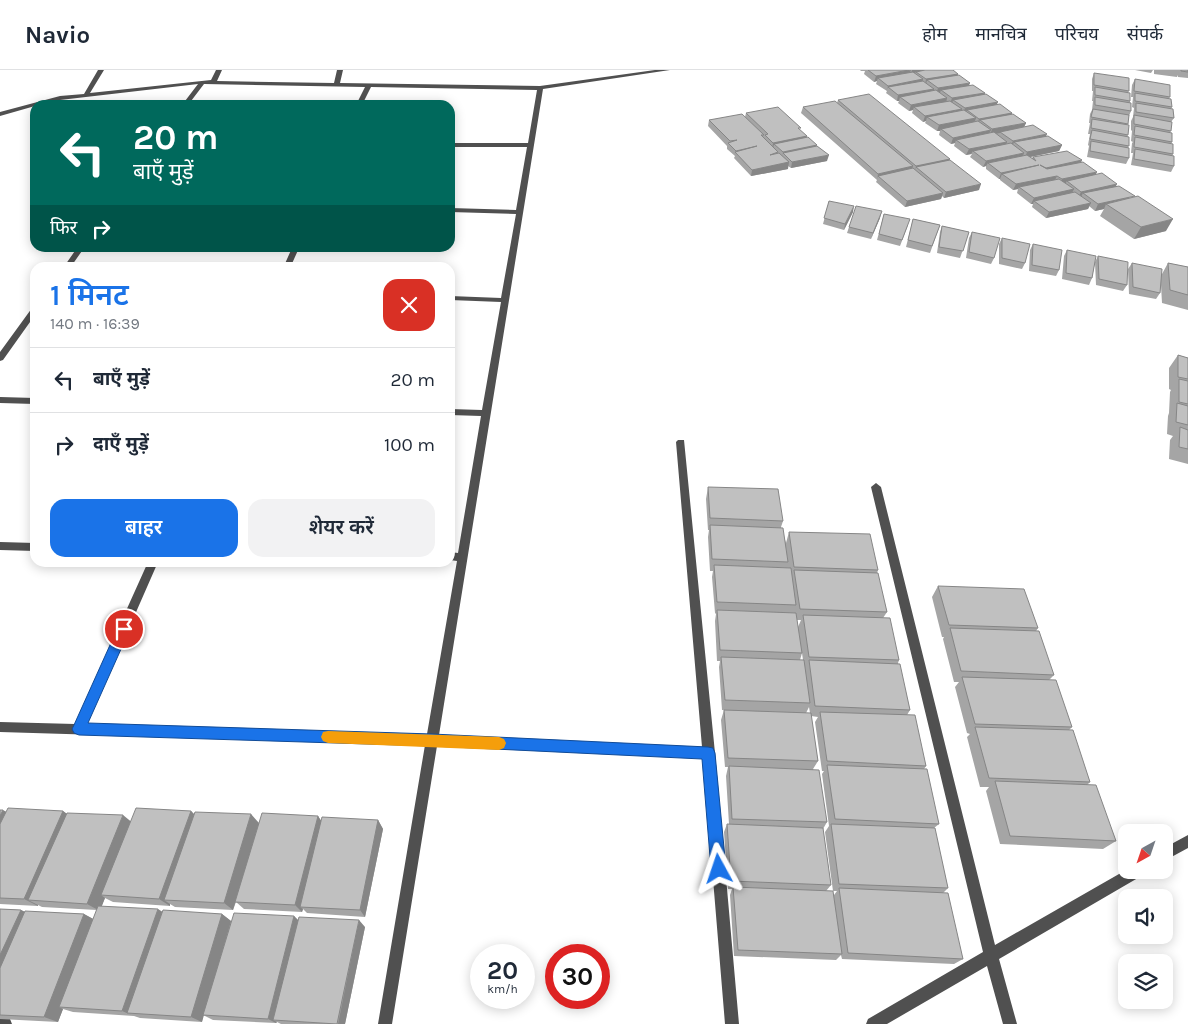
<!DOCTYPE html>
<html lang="hi">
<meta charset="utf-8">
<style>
:root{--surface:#fff;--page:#f2f2f3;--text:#1f2937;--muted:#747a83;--line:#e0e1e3;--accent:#1a73e8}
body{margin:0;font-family:Karla,"Noto Sans Devanagari",sans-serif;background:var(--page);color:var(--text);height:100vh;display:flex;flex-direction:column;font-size:19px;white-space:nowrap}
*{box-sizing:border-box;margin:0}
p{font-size:16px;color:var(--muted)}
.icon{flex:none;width:28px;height:28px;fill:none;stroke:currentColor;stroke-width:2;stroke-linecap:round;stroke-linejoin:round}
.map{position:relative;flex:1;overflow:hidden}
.side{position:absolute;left:30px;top:192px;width:425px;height:305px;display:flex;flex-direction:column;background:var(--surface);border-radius:15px;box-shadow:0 2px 12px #0003}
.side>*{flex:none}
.banner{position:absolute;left:30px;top:30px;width:425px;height:152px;border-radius:15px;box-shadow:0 2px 12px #0003;background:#00695c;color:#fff;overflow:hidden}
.needle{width:32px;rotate:220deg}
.controls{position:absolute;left:1118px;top:754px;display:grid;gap:10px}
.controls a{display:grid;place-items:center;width:55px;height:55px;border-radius:10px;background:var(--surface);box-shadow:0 2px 12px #0003;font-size:25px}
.speed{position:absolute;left:470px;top:874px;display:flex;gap:10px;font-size:25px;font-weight:700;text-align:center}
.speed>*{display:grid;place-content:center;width:65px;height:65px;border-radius:50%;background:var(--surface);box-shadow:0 2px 12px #0003;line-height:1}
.speed small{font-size:12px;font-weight:400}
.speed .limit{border:8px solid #d22;background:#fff;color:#111}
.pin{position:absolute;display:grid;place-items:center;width:42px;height:42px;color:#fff;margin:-21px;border:2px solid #fff;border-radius:50%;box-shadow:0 1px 5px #0007}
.me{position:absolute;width:55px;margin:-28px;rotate:355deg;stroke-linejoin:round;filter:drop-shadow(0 0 4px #0008)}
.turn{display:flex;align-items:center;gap:18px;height:105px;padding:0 20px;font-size:22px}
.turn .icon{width:65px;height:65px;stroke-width:2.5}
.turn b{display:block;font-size:35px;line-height:42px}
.then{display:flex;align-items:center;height:48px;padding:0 20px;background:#0003;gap:10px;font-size:19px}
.round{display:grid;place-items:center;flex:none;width:52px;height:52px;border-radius:15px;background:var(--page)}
.summary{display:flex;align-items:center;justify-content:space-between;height:85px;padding:0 20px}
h1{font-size:30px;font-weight:600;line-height:38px;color:var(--accent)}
.cta{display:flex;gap:10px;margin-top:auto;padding:10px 20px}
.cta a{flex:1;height:58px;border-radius:15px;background:var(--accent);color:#fff;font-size:20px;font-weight:600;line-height:58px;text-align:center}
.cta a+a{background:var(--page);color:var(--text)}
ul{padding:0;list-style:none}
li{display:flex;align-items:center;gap:15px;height:65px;padding:0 20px;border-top:1px solid var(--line)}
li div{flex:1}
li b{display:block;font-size:19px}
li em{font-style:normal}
header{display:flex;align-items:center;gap:30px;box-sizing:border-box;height:70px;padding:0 25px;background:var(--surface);border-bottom:1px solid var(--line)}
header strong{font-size:24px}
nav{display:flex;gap:28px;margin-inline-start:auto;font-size:18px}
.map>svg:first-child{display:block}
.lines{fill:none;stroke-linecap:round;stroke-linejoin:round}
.street{fill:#505050;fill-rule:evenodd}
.wall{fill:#a5a5a5;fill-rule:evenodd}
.shaded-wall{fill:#868686}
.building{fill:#c0c0c0;stroke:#868686}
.route{fill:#1a73e8;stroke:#114b97}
.slow{fill:#f59e0b}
</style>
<header>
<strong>Navio</strong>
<nav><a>होम</a><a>मानचित्र</a><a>परिचय</a><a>संपर्क</a></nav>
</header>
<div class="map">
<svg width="1188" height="954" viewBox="0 0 1188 954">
<rect width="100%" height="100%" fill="#fff"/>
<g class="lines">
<path class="street" d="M98,0H104L90,23L211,10L216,0H222L217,11L334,13L337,0H343L340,13L540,16L655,0H670L543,19L439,665L702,677L676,372L678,370H684L715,683L739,954H725L703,688L437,676L392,954H378L425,675L0,662V652L75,654L148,492H158L87,654L427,664L457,491L450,490V482L458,483L481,346L450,345V339L482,340L501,232L450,230V226L501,228L516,144L450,142V138L516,140L527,77H450V73H528L537,20L371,17L362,35H356L365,17L204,14L188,35H182L198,14L60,30L35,35V36L0,46V42L60,26L84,24Z
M77,178H84L70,198H63Z
M292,178H299L290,198H283Z
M32,238H35V245L3,290L0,291V282Z
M0,327L35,328V334L0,333Z
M876,413L881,417L995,875L1126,800H1145L1143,805L999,889L1017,954H1003L987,896L887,954H866L868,949L983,882L871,417Z
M0,472L35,473V481L0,480Z
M1188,765V778L1164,791V778Z
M0,947L10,949L12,954H0Z"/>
</g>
<path class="wall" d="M860,0H953L969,16L984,24L997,35L1012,43V44L1026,53L1024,57L1046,66L1062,75L1059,81L1030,87L1032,88L1033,87L1082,90L1081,92L1096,105L1116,116L1166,161L1134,169L1100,146L1104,139L1095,141L1089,136L1088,139L1046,148L1032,137L1033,134H1031L1017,123L1018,119L1013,120L1000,110V109H999L986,99V96L983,97L970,87L972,84L966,85L954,76L955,73L951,74L939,65L940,61H937L925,53L926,51L923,52L912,43L913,40L909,41L898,33L899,31H897L886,23L887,21L876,14L877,11L874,12L864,4L865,1H861Z
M1135,0H1153L1151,3Z
M1154,0H1188V8L1178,7V5L1177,7L1154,4Z
M1094,3L1129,21L1128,22L1130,31V32L1131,41L1129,46L1127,55L1129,88L1126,94L1087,87L1089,76L1088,75L1090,64H1088L1090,53H1089L1090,44L1092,40L1093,31H1092L1093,21H1092V9Z
M1135,9L1170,27L1169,28L1172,37L1171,39L1174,48L1171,52V61L1170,62L1172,72L1171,74L1173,84L1172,86L1174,96L1171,102L1131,95L1133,83H1131L1132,73L1133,72L1131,71L1132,61L1131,60V51L1133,47L1134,38L1132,37L1133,27H1131L1132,15Z
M838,30L950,89L949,90L979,120L944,128L942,126L941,129L905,137L876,112L877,110L801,43L803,37L837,33Z
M746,43L800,61L816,76L827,91L791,98L788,96V99L751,106L734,88L735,86L727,79V76L708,56L709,50L745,47Z
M829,131L853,142L844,160L823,154Z
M884,144L908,155L900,176L877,170Z
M880,148L871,169L847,163L849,157Z
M913,149L940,155L930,183L906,177Z
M942,156L969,162L960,188L937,183L940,162Z
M972,162L994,188L991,194L966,188L969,168Z
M1002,168L1025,193L1022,199L999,194V174Z
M1033,174L1059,200L1056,206L1029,201L1030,180Z
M1067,180L1095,192L1098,186L1127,215L1123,221L1096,215L1095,192L1092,208L1089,215L1062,209L1064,186Z
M1132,193L1162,204L1168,193L1188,197V240L1162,233L1161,215L1160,223L1156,229L1129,224L1128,199Z
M1178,285L1188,288V394L1169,389L1170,370L1173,366L1167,364L1168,346L1169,343L1170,322L1171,320L1169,319V298Z
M708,417L783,451L781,457L786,473L789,462L878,500L877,503L887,542L883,548L899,590L898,593L910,640L907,645L926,696L924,699L939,754L934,758L948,818L943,823L963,889L954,894L842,889L841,885L836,890L734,886L730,825L732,819H728L724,762L727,754H729L726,706L728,697H725L721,650L724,640H722L719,597L720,591H717L715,551L716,544L715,543L712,507L713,501H710L708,467L709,460H708L706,429ZM797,550H801L798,557ZM802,583L803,590H800ZM809,637L810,643H806ZM811,646L818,647L815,652L822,701H824L822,704L829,756L825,762L833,821H837L834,825L826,821L831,815L823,759L827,752L813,699L818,691Z
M938,516L1038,558L1036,561L1054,605L1049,610L1072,657L1069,660L1090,712L1087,715L1116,771L1103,779L1000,774L986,721L989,717H980L967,667L970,664L967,663L955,617L959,612H954L943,569L944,567H942L932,527Z
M0,740L6,742L63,741L67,744L130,751L191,741L194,744L259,753L318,746L321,751L378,750L383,759L365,847L307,843L303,839L302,842L244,839L236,832L233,840L175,837L170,834V836L113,832L105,828L101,837L162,842L222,844L231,851L294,846L298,850L365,857L345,954H281L277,952L276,953L213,950L203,945L202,952L140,948L134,946L73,942L63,939L58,952L0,949V839L21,840L25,842L84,844L93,849L97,840L42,837L38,835V836L0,834Z"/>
<path class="shaded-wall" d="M911,0L909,5L878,8L877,11L874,12L876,6Z
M912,0H933L916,2L915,3L911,4Z
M958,4L956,10H927L926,15H925L926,9Z
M923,9L922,15L888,17L886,21L888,16Z
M970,13L968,18L941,20L940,23L936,24L938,18Z
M934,19L933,25L900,27L899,31H897L898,25Z
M985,23L983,29L953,30L952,34H950L952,28Z
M947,28L946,34L914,37L913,40L909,41L911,35Z
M998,32L995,38L967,40L966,43L963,44L965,38Z
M962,39L960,45L927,47L926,51L923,52L925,46Z
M1012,43L1010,49L980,50L978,54L977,55L979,49Z
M976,48L974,54L941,59L940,61H937L939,55Z
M1026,53L1023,59L1000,62V63L990,65L992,59Z
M991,60L988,66L956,70L955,73L951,74L953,68Z
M1047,64L1044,71L1014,72L1012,77H1010L1013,71Z
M807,66L805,72L774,74L773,79H772L773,73Z
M1007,72L1005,78L973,81L971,84L966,85L969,79Z
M817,75L815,81L783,83L782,88L783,82Z
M1062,75L1059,81L1025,88L1027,82Z
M1024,83L1022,89L988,93L986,96L983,97L986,91Z
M829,85L827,91L791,98L792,92Z
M950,89L948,95L916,97L914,102L916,96Z
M1082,90L1079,97L1044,104L1046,98Z
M789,92L788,99L751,106L752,100Z
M1039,95L1002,104L1000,109H999L1001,103Z
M913,96L911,103L878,106L877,110L878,104Z
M1097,102L1094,108L1067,111L1065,114L1059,116L1062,109Z
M1057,106L1054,112L1019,117L1018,119L1013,120L1016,114Z
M981,114L979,120L944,128L946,122Z
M1117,114L1114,120L1083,123L1081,127L1078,128L1081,122Z
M1074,119L1071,125L1034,131L1033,134H1031L1034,128Z
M943,123L941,129L905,137L907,131Z
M1135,126L1106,134L1104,139L1095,141L1098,134Z
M1091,133L1088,139L1046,148L1049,142Z
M854,136L853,142L844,160L845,154Z
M882,141L880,148L871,169L873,163Z
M1173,149L1166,161L1134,169L1141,157Z
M3,740L17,748L0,783V746Z
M63,741L75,750L28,830L38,835V836L24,829Z
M191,741L200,750L164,830L170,834V836L159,829Z
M251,744L259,753L233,840L224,833Z
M123,745L134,754L101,825L105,828L100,841L87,834Z
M318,746L324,755L300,837L303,839L302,842L295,835Z
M378,750L383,759L365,847L360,840Z
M158,839L169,846L127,943L134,946L122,941Z
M21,840L35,847L0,925V885Z
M84,844L97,851L59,937L63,939L58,952L44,947Z
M222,844L231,851L202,952L191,947Z
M294,846L301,853L273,950L277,952L276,953L268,949Z
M359,850L365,857L345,954H338Z"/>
<path class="building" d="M868,0H909L876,6Z
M925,0H953L958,4L926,9L916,2Z
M1181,0H1188V2L1181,1Z
M913,2L923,9L888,16L878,8Z
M1094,3L1129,8V21L1094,15Z
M959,5L970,13L938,18L927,10Z
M1135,9L1170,15V27L1134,21Z
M923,11L934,19L898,25L888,17Z
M973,15L985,23L952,28L941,20Z
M1095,17L1130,23V31L1095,25Z
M936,20L947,28L911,35L900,27Z
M1135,23L1171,29L1172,37L1135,31Z
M869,24L950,89L916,96L838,30Z
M986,24L998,32L965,38L953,30Z
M1095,27L1131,33V41L1095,35Z
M835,31L913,96L878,104L803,37Z
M950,31L962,39L925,46L914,37Z
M1136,33L1173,39L1174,48L1136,42Z
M1000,34L1012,43L979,49L967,40Z
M778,37L801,58H798L807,66L773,73L765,65L768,64L746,43Z
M1093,39L1129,45L1128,54L1091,47Z
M964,40L976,48L939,55L927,47Z
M742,44L764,65H761L778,82L770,85L779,83L789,92L752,100L735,82L757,76L736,81L728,73L737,70L730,71L709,50Z
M1013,44L1026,53L992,59L980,50Z
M1134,45L1172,52L1171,61L1134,54Z
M1092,49L1129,55L1128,65L1091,58Z
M978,51L991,60L953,68L941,59Z
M1033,55L1047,64L1013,71L1000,62Z
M1135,56L1172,63V72L1134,65Z
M1092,60L1129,67V76L1090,69Z
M994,62L1007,72L969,79L956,70Z
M1048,66L1062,75L1027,82L1014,72Z
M808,67L817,75L783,82L774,74Z
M1135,67L1173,74V84L1134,77Z
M1091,71L1129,78V88L1090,81Z
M1011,73L1024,83L986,91L973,81Z
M817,76L829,85L792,92L783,83Z
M1135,79L1174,86V96L1134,89Z
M1067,81L1082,90L1046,98L1040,95L1047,99L1083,92L1097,102L1062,109L1057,106L1016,114L1002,104L1039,95L1001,103L988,93L1027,85L1036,91L1033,87Z
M950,90L981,114L946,122L916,97Z
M913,98L943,123L907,131L878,106Z
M1102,103L1117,114L1081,122L1067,111Z
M1059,109L1074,119L1034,128L1019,117Z
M1119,116L1135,126L1098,134L1083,123Z
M1075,122L1091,133L1049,142L1034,131Z
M1138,126L1173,149L1141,157L1106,134Z
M829,131L854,136L845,154L824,148Z
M856,136L882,141L873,163L849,157Z
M884,144L910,149L902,170L879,164Z
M913,149L940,155L932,176L908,170Z
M942,156L969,162L963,181L939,177Z
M972,162L1000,168L994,188L969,182Z
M1002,168L1030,174L1025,193L1002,188Z
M1033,174L1062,180L1059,200L1032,195Z
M1067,180L1096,186L1092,208L1066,203Z
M1098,186L1128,192L1127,215L1099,209Z
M1132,193L1162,199L1160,223L1133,217Z
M1168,193L1188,197V225L1170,220Z
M1178,285L1188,288V309L1178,307Z
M1179,309L1188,311V334L1179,332Z
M1177,333L1188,336V355L1176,352Z
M1180,357L1188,360V379L1179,377Z
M708,417L778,419L783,451L710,448Z
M710,455L783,458L788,492L712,489Z
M789,462L870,464L878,500L794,497Z
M714,495L791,498L796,535L717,532Z
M794,500L878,503L887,542L800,539Z
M938,516L1024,519L1038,558L949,555Z
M717,540L796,543L802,583L720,580Z
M803,545L890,548L899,590L809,587Z
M950,558L1039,561L1054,605L961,601Z
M721,587L804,590L810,633L725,630Z
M809,590L900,594L910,640L815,636Z
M962,607L1056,610L1072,657L975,654Z
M724,640L811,643L818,691L728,688Z
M820,642L915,645L926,696L827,691Z
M975,657L1073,660L1090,712L989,708Z
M827,695L927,699L939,754L835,749Z
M729,696L819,700L827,752L732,749Z
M995,711L1096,715L1116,771L1010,766Z
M8,738L63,741L24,829L0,828V754Z
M136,738L191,741L159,829L101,825Z
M0,740H3L0,746Z
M195,742L251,744L224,833L164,830Z
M67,743L123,745L87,834L28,830Z
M262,743L318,746L295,835L235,832Z
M322,747L378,750L360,840L300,837Z
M727,754L823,758L831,815L731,811Z
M831,754L935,758L948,818L839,814Z
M733,817L833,821L842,884L738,880Z
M839,818L948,823L963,889L848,883Z
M98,836L158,839L122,941L59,937Z
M0,839L21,840L0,885Z
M163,840L222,844L191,947L127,943Z
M25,841L84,844L44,947L0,945V898Z
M234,843L294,846L268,949L203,945Z
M299,847L359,850L337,954L273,950Z"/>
<path class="route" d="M124,554L128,555L130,559L88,653L432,664L708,677L713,678L715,683L726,799L724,804L719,807L713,804L711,799L702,689L432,676L79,665L74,663L72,659L74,655L119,555Z"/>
<path class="slow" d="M328,661L499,667L504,669L506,673L504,678L499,680L328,673L323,671L321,667L323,662Z"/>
</svg>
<div class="controls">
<a><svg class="needle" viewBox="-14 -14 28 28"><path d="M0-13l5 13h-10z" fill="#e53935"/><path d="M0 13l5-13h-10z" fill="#747a83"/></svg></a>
<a><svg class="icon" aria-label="sound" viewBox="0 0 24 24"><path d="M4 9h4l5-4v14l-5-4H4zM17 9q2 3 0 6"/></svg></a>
<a><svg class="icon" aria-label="layers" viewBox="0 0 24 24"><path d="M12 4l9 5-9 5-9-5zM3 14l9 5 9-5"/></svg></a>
</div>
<div class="speed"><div>20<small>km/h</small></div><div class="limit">30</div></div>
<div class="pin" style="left:124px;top:559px;background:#d93025"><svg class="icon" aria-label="arrive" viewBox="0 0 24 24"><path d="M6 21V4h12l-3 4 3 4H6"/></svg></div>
<svg class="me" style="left:719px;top:799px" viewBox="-20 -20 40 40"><path d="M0-17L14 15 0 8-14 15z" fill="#1a73e8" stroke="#fff" stroke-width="4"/></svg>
<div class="banner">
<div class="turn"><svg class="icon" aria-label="left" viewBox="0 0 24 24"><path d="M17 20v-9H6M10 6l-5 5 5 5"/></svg><div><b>20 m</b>बाएँ मुड़ें</div></div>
<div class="then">फिर<svg class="icon" aria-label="right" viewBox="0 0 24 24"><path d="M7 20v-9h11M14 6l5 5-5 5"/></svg></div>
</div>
<section class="side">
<div class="summary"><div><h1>1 मिनट</h1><p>140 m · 16:39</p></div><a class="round" style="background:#d93025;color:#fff"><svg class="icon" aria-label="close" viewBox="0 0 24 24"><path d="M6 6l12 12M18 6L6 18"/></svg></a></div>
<ul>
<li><svg class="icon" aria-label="left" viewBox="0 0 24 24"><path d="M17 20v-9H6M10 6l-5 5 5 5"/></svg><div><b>बाएँ मुड़ें</b></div><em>20 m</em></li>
<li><svg class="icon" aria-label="right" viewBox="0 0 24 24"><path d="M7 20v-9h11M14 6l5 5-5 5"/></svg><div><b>दाएँ मुड़ें</b></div><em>100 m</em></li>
</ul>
<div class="cta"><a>बाहर</a><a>शेयर करें</a></div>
</section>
</div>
